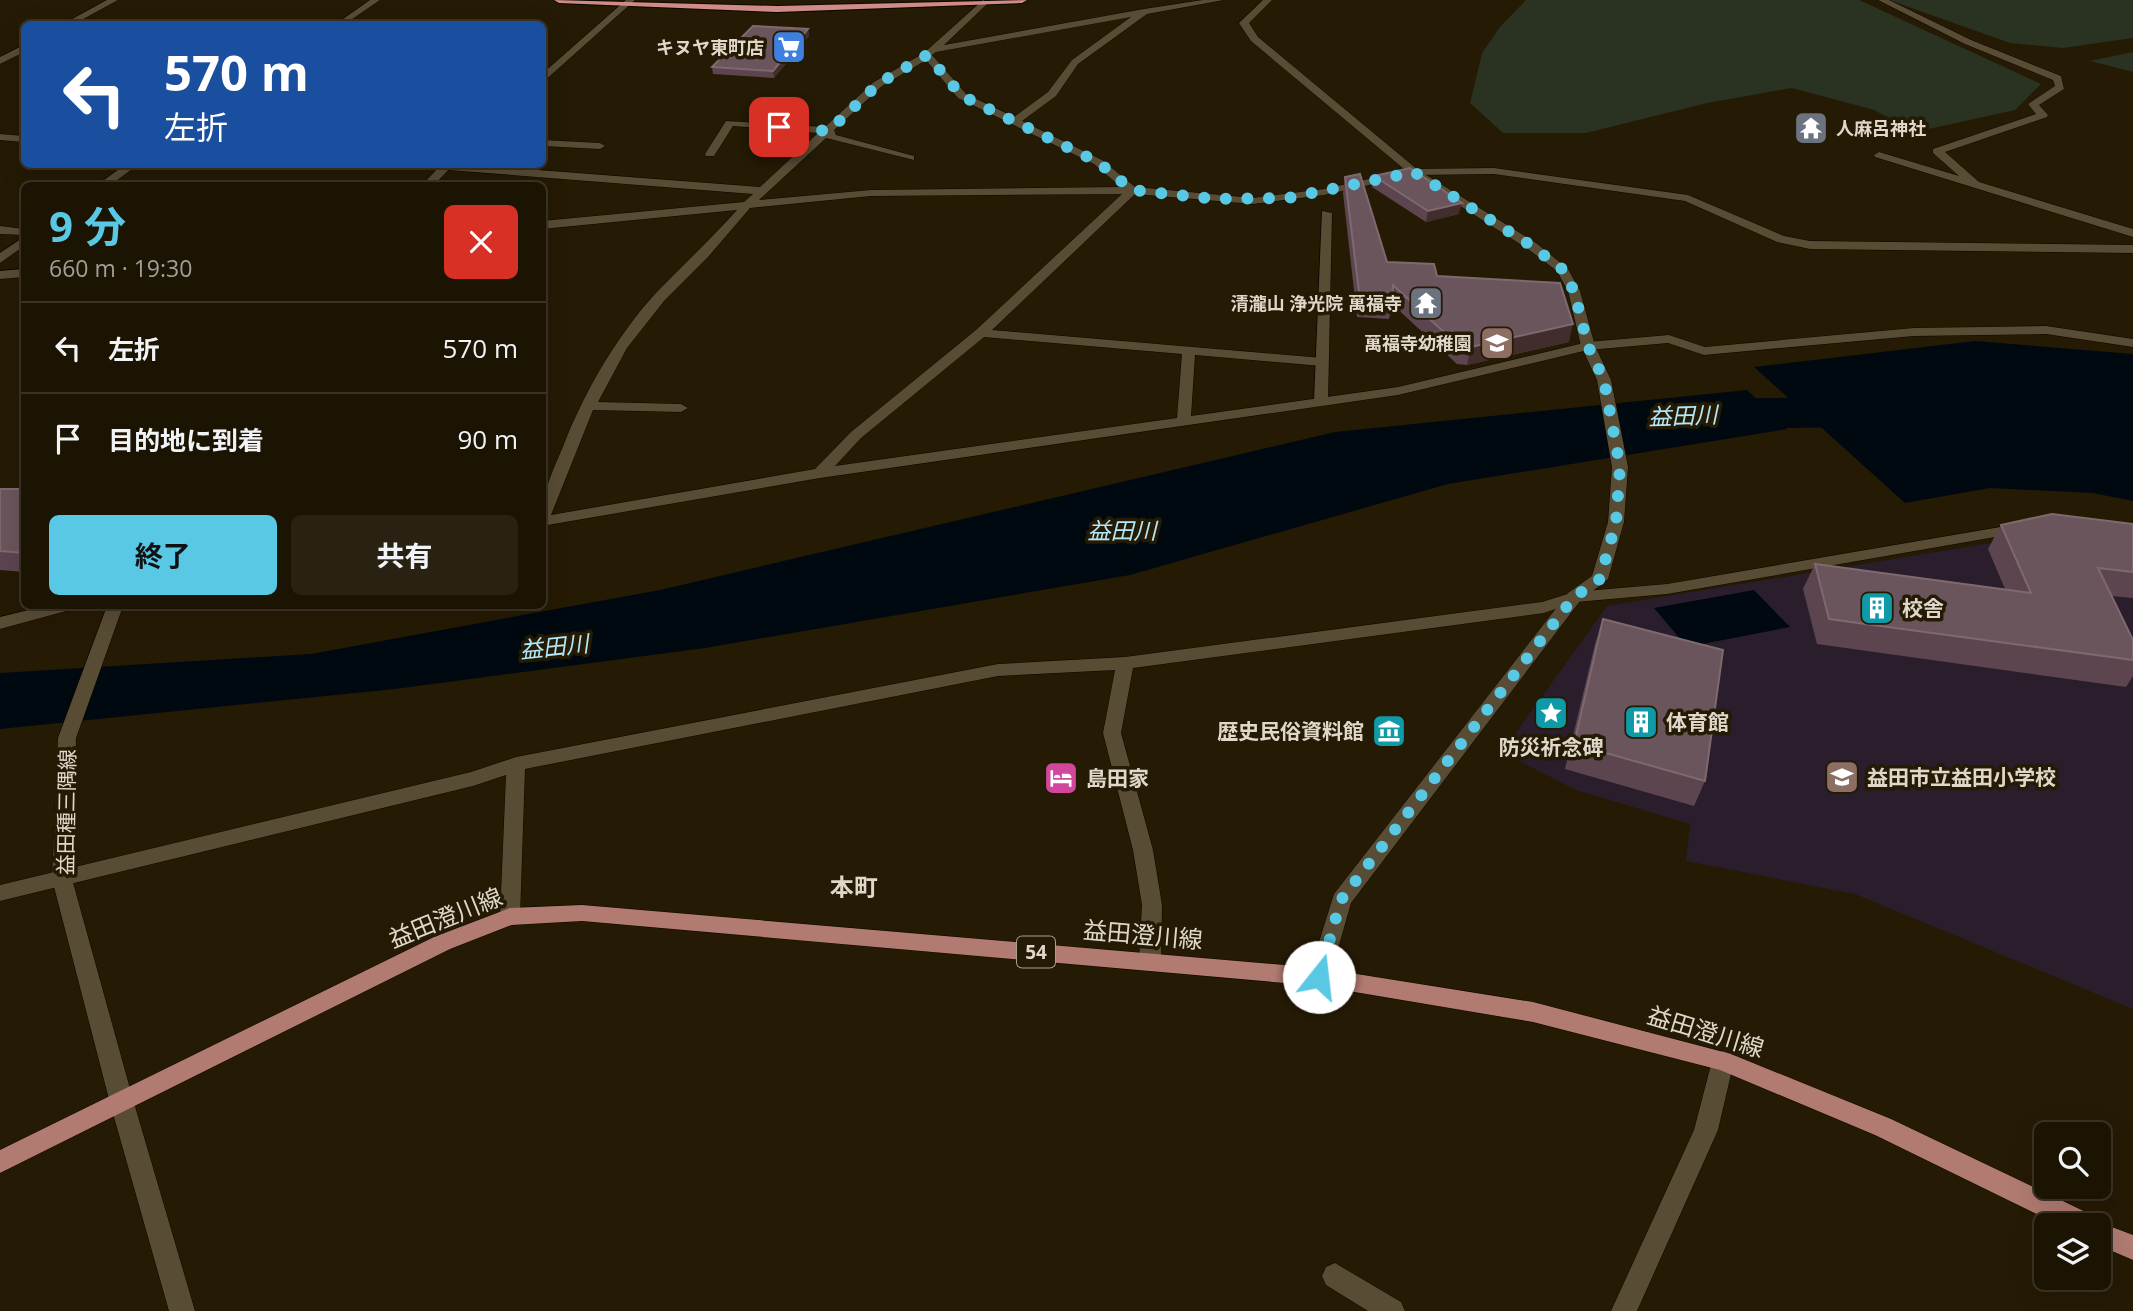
<!DOCTYPE html>
<html lang="ja">
<meta charset="utf-8">
<style>
:root{--surface:#1c1403;--page:#292112;--text:#f1f3f6;--muted:#a09e9a;--line:#3a3325;--accent:#59c8e5}
body{margin:0;font-family:"Open Sans","Noto Sans JP",sans-serif;background:var(--page);color:var(--text);height:100vh;display:flex;flex-direction:column;font-size:26px;white-space:nowrap}
*{box-sizing:border-box;margin:0}
p{font-size:23px;color:var(--muted)}
.icon{flex:none;width:38px;height:38px;fill:none;stroke:currentColor;stroke-width:2;stroke-linecap:round;stroke-linejoin:round}
.map{position:relative;flex:1;overflow:hidden}
.drawer{position:absolute;left:21px;top:182px;width:525px;height:427px;display:flex;flex-direction:column;background:var(--surface);border-radius:10px;box-shadow:0 7px 28px #0002,0 0 0 2px var(--line)}
.drawer>*{flex:none}
.guide{position:absolute;left:21px;top:21px;width:525px;height:147px;border-radius:10px;box-shadow:0 7px 28px #0002,0 0 0 2px var(--line);background:#1a4fa0;color:#fff;overflow:hidden}
.fabs{position:absolute;left:2034px;top:1122px;display:grid;gap:14px}
.fabs a{display:grid;place-items:center;width:77px;height:77px;border-radius:10px;background:var(--surface);box-shadow:0 7px 28px #0002,0 0 0 2px var(--line);font-size:35px}
.pin{position:absolute;display:grid;place-items:center;width:60px;height:60px;color:#fff;margin:-30px;border-radius:14px;box-shadow:0 4px 10px #0006}
.me{position:absolute;width:77px;margin:-38px;rotate:16deg;stroke-linejoin:round;filter:drop-shadow(0 0 5px #0008)}
.turn{display:flex;align-items:center;gap:24px;height:147px;padding:0 28px;font-size:32px}
.turn .icon{width:91px;height:91px;stroke-width:2.5}
.turn b{display:block;font-size:49px;line-height:60px}
.round{display:grid;place-items:center;flex:none;width:74px;height:74px;border-radius:10px;background:var(--page)}
.head{display:flex;align-items:center;justify-content:space-between;height:119px;padding:0 28px}
h1{font-size:42px;font-weight:700;line-height:52px;color:var(--accent)}
.action{display:flex;gap:14px;margin-top:auto;padding:14px 28px}
.action a{flex:1;height:80px;border-radius:10px;background:var(--accent);color:#111;font-size:28px;font-weight:700;line-height:80px;text-align:center}
.action a+a{background:var(--page);color:var(--text)}
ul{padding:0;list-style:none}
li{display:flex;align-items:center;gap:21px;height:91px;padding:0 28px;border-top:2px solid var(--line)}
li div{flex:1}
li b{display:block;font-size:26px}
li em{font-style:normal}
.map>svg:first-child{display:block}
.education{fill:#2a1e2c}
.green{fill:#2a3221}
.water{fill:#000910}
.lines{fill:none;stroke-linecap:round;stroke-linejoin:round}
.river{fill:#000910;fill-rule:evenodd}
.service-casing{stroke:#0e0500;stroke-width:1}
.minor-casing{stroke:#0e0500;stroke-width:1}
.tertiary-casing{stroke:#0e0500;stroke-width:1}
.secondary-casing{stroke:#0e0500;stroke-width:1}
.primary-casing{stroke:#0e0500;stroke-width:1}
.trunk-casing{stroke:#0e0500;stroke-width:2}
.service{fill:#584c34;fill-rule:evenodd}
.minor{fill:#584c34;fill-rule:evenodd}
.tertiary{fill:#584c34;fill-rule:evenodd}
.secondary{fill:#584c34;fill-rule:evenodd}
.primary{fill:#b17b71;fill-rule:evenodd}
.trunk{fill:#cf8b85;fill-rule:evenodd}
.wall{fill:#5d4550}
.shaded-wall{fill:#412d2c}
.building{fill:#6b555d;stroke:#7d696e;stroke-width:2}
.route{stroke:#59c8e5;stroke-width:12;stroke-dasharray:0 21.6}
.labels{text-anchor:middle;dominant-baseline:central;stroke-width:7;stroke-linejoin:round;paint-order:stroke}
.far-poi-label{font-size:18px;font-weight:bold;fill:#dfd8ca;stroke:#251a04;text-anchor:end}
.shield{fill:#251a04;stroke:#a79f8f;stroke-width:2}
.shield-label{font-size:19px;font-weight:bold;fill:#dfd8ca}
.poi-label{font-size:21px;font-weight:bold;fill:#dfd8ca;stroke:#251a04;text-anchor:start}
.street-label{font-size:21px;fill:#dfd8ca;stroke:#251a04}
.water-label{font-size:23px;font-style:italic;fill:#b2e7f9;stroke:#251a04}
.quarter-label{font-size:24px;font-weight:bold;fill:#dfd8ca;stroke:#251a04}
.near-street-label{font-size:24px;fill:#dfd8ca;stroke:#251a04}
</style>
<div class="map">
<svg width="2133" height="1311" viewBox="0 0 2133 1311">
<rect width="100%" height="100%" fill="#251a04"/>
<path class="education" d="M2027,534L2133,541V1009L1855,894L1686,861L1690,824L1576,790L1502,752L1607,606L1991,543Z"/>
<path class="green" d="M1526,0H1859L2041,84L2015,110L1915,132L1874,110L1792,88L1707,103L1586,133H1503L1470,103L1482,53L1500,27Z
M1889,0H2133V38L2063,48L2010,43Z
M2133,52V72L2090,61Z"/>
<path class="water" d="M1975,341L2133,354V501L2093,493L1990,488L1905,503L1754,367Z
M1747,390L1787,429L1448,484L1130,575L705,648L395,689L0,729V673L311,654L660,590L1335,432Z
M1754,590L1790,627L1687,647L1654,608Z"/>
<g class="lines">
<path class="river" d="M1885,397L1902,402L1909,412L1902,422L1885,427L1687,429L1670,424L1663,414L1670,404L1687,399Z"/>
<g class="service-casing">
<path id="service" d="M1322,211L1332,213L1328,401L1321,405L1314,401Z"/>
</g>
<g class="minor-casing">
<path id="minor" d="M107,0H118L74,24H63Z
M370,0H380L345,24H336Z
M983,0L987,3L986,5L944,45L1144,9L1203,0H1224L1147,14L1078,64L1056,96L1022,121L1102,160L1135,187L1253,198L1324,189L1414,169L1494,168L1688,195L1784,236L1810,241L2133,245V253L1810,249L1777,242L1685,201L1494,174L1414,175L1324,195L1253,204L1135,194L992,330L1322,358L1329,362L1322,366L1195,355L1191,416L1398,387L1588,342L1669,335L1705,347L1914,328L2046,326L2133,339V347L2046,334L1914,336L1704,355L1668,343L1588,350L1398,395L820,478L542,526C542,490 551,476 564,444C585,391 616,337 655,294C682,266 711,239 737,210L542,229V221L744,202L753,194L410,167L405,164H460L760,187L818,133L733,126L714,156H706L705,154L726,121L825,127L874,82L924,53ZM1131,17L1072,60L1048,92L1014,117L966,94L932,55L936,52ZM926,60L958,98L1094,164L1121,187L871,190L759,200L826,138L914,160V156L836,135L834,130L882,86ZM1122,194L976,330L851,432L815,469L551,515L593,410L681,412L688,408L681,404L598,402L627,348L664,301L708,257L750,208L871,196ZM984,337L1182,354L1177,418L835,466L861,438Z
M1878,0H1889L1971,40L2061,76L2064,89L2039,105L2048,115L2047,117L1945,152L1979,182L2133,229V237L1875,157L1874,155L1879,152L1959,176L1933,153V149L2036,114L2028,104L2055,86L2053,80L1965,44Z
M24,45V52L0,64V57Z
M0,134L24,136V142L0,140Z
M542,140L600,143L605,146L600,149L542,146Z
M126,164H139L109,186H96Z
M0,226L24,229V235L0,234Z
M24,237V246L0,263V253Z
M24,269V277L0,279V271Z
M2018,524L2024,526L2026,529L2024,532L1667,594L1576,602L1544,613L1133,668L1121,733L1153,850L1162,905L1161,962L1158,968L1150,971L1142,968L1139,962L1142,905L1133,850L1103,733L1115,670L998,676L525,769L520,917L517,923L510,926L503,923L500,917L506,775L473,786L0,901V885L471,772L516,757L998,664L1125,657L1542,602L1574,592L1667,584Z
M45,606H72L70,610L0,629V617Z
M1723,1051L1731,1054L1734,1061L1718,1130L1637,1311H1611L1694,1130L1712,1061L1715,1054Z
M1335,1263L1401,1302L1405,1311H1368L1326,1285L1322,1276L1326,1267Z"/>
</g>
<g class="tertiary-casing">
<path id="tertiary" d="M1263,0H1272L1249,23L1258,37L1418,170L1536,243L1568,269L1580,291L1595,346L1611,380L1628,467L1624,522L1608,579L1580,601L1351,903L1330,977L1327,983L1319,986L1311,983L1308,977L1334,894L1568,593L1592,576L1608,522L1612,467L1597,380L1581,346L1568,291L1557,271L1528,249L1410,174L1251,41L1239,23Z
M122,1092L130,1095L134,1103L195,1311H169L110,1103L114,1095Z"/>
</g>
<g class="secondary-casing">
<path id="secondary" d="M626,0H635L542,83V74Z
M442,164H454L433,186H421Z
M107,606H123L76,738L72,879L134,1103L130,1111L122,1114L114,1111L110,1103L52,879L58,738Z"/>
</g>
<g class="primary-casing">
<path id="primary" d="M582,905L1319,968L1533,1002L1731,1054L1891,1119L2094,1216L2096,1221L2133,1235V1260L2098,1245V1225H2059L1875,1135L1720,1070L1533,1022L1319,986L582,921L511,925L450,949L0,1173V1150L434,937L510,908Z"/>
</g>
<g class="trunk-casing">
<path id="trunk" d="M554,0L777,6L1027,0L1022,3L777,12L559,3Z"/>
</g>
<use href="#service" class="service"/>
<use href="#minor" class="minor"/>
<use href="#tertiary" class="tertiary"/>
<use href="#secondary" class="secondary"/>
<use href="#primary" class="primary"/>
<use href="#trunk" class="trunk"/>
</g>
<path class="wall" d="M808,29L809,36L774,78L713,74L712,67Z
M1374,176L1459,214L1426,222L1372,187Z
M1345,177L1387,262L1437,276L1569,342L1467,365L1457,364L1392,304L1389,319L1357,317L1343,193Z
M0,489H24V572L0,570Z
M2133,524V598L2112,596L2133,640V676L2126,687L1817,644L1803,589L1815,564L2005,589L1988,549L2001,525Z
M1603,619L1705,781L1694,806L1565,769L1595,644Z"/>
<path class="shaded-wall" d="M808,29L809,36L774,78L773,71Z
M1462,203L1459,214L1426,222L1428,211Z
M1573,324L1569,342L1467,365L1471,347Z"/>
<path class="building" d="M753,26L808,29L773,71L712,67Z
M1410,168L1462,203L1428,211L1374,176Z
M1360,174L1387,262L1434,264L1437,276L1560,283L1573,324L1471,347H1460L1393,285L1392,301L1360,300L1345,177Z
M0,489H24V553L0,551Z
M2052,514L2133,524V572L2098,568L2133,640V660L1829,619L1815,564L2031,593L2001,525Z
M1603,619L1723,650L1705,781L1574,744Z"/>
<g class="lines">
<path class="route" d="M779,127L829,131L878,84L927,55L962,96L1098,162L1132,190L1215,199L1288,198L1414,172L1532,246L1562,269L1574,291L1588,346L1604,380L1620,467L1616,522L1600,579L1574,597L1341,900L1319,977"/>
</g>
<defs>
<g id="supermarket-square" transform="scale(1.75)"><rect x="-9" y="-9" width="18" height="18" rx="4" fill="#3f7fe0" stroke="#251a04"/><path d="M-6-5.5h2.5l.6 2H6L4.5 2H-2.5L-4.4-4H-6ZM-1.5 3.2a1.3 1.3 0 1 0 .1 0ZM3 3.2a1.3 1.3 0 1 0 .1 0Z" fill="#fff"/></g>
<g id="temple-square" transform="scale(1.75)"><rect x="-9" y="-9" width="18" height="18" rx="4" fill="#6b7280" stroke="#251a04"/><path d="M0-6L5-2H3V0L6.5 2.5H4V6H1.5V3h-3V6H-4V2.5H-6.5L-3 0V-2H-5Z" fill="#fff"/></g>
<g id="school-square" transform="scale(1.75)"><rect x="-9" y="-9" width="18" height="18" rx="4" fill="#8d6e63" stroke="#251a04"/><path d="M0-5L7-2L0 1L-7-2ZM-4 1L0 2.5L4 1V4Q0 6-4 4Z" fill="#fff"/></g>
<g id="building-square" transform="scale(1.75)"><rect x="-9" y="-9" width="18" height="18" rx="4" fill="#0f9aa8" stroke="#251a04"/><path d="M-4-6H4V6H1V3H-1V6H-4ZM-2.5-4.3h1.7v1.8h-1.7ZM.8-4.3h1.7v1.8H.8ZM-2.5-1h1.7V.8h-1.7ZM.8-1h1.7V.8H.8Z" fill="#fff"/></g>
<g id="sight-square" transform="scale(1.75)"><rect x="-9" y="-9" width="18" height="18" rx="4" fill="#0f9aa8" stroke="#251a04"/><path d="M0-6L1.8-2.2L6-1.7L2.9 1.2L3.7 5.4L0 3.3L-3.7 5.4L-2.9 1.2L-6-1.7L-1.8-2.2Z" fill="#fff"/></g>
<g id="museum-square" transform="scale(1.75)"><rect x="-9" y="-9" width="18" height="18" rx="4" fill="#0f9aa8" stroke="#251a04"/><path d="M0-6L6-3V-2H-6V-3ZM-5-1h2V3h-2ZM-1-1h2V3h-2ZM3-1h2V3H3ZM-6 4H6V6H-6Z" fill="#fff"/></g>
<g id="hotel-square" transform="scale(1.75)"><rect x="-9" y="-9" width="18" height="18" rx="4" fill="#d1479c" stroke="#251a04"/><path d="M-6-4.5h1.5V1H6V5H4.5V3h-9V5H-6ZM-4 0a1.8 1.8 0 1 1 3.6 0ZM.5 0V-2.5h3Q6-2.5 6 0Z" fill="#fff"/></g>
</defs>
<g fill-rule="evenodd">
<use href="#supermarket-square" x="789" y="47"/>
<use href="#temple-square" x="1811" y="128"/>
<use href="#temple-square" x="1426" y="303"/>
<use href="#school-square" x="1497" y="343"/>
<use href="#building-square" x="1877" y="608"/>
<use href="#sight-square" x="1551" y="713"/>
<use href="#building-square" x="1641" y="722"/>
<use href="#museum-square" x="1389" y="731"/>
<use href="#school-square" x="1842" y="777"/>
<use href="#hotel-square" x="1061" y="778"/>
</g>
<g class="labels">
<g class="far-poi-label">
<text x="764" y="47">キヌヤ東町店</text>
<text x="1836" y="128" text-anchor="start">人麻呂神社</text>
<text x="1402" y="303">清瀧山 浄光院 萬福寺</text>
<text x="1472" y="343">萬福寺幼稚園</text>
</g>
<rect class="shield" x="1017" y="936.5" width="38" height="31" rx="5"/>
<g class="shield-label">
<text x="1036" y="952">54</text>
</g>
<g class="poi-label">
<text x="1902" y="608">校舎</text>
<text x="1666" y="722">体育館</text>
<text x="1364" y="731" text-anchor="end">歴史民俗資料館</text>
<text x="1551" y="747" text-anchor="middle">防災祈念碑</text>
<text x="1867" y="777">益田市立益田小学校</text>
<text x="1086" y="778">島田家</text>
</g>
<g class="street-label">
<text transform="translate(66 812) rotate(-89)">益田種三隅線</text>
</g>
<g class="water-label">
<text transform="translate(1683 415) rotate(-2)">益田川</text>
<text x="1122" y="530">益田川</text>
<text transform="translate(554 646) rotate(-6)">益田川</text>
</g>
<g class="quarter-label">
<text x="854" y="886">本町</text>
</g>
<g class="near-street-label">
<text transform="translate(445 917) rotate(-22)">益田澄川線</text>
<text transform="translate(1143 934) rotate(5)">益田澄川線</text>
<text transform="translate(1706 1031) rotate(17)">益田澄川線</text>
</g>
</g>
</svg>
<div class="fabs">
<a><svg class="icon" aria-label="search" viewBox="0 0 24 24"><circle cx="10" cy="10" r="6"/><path d="M15 15l6 6"/></svg></a>
<a><svg class="icon" aria-label="layers" viewBox="0 0 24 24"><path d="M12 4l9 5-9 5-9-5zM3 14l9 5 9-5"/></svg></a>
</div>
<div class="pin" style="left:779px;top:127px;background:#d93025"><svg class="icon" aria-label="arrive" viewBox="0 0 24 24"><path d="M6 21V4h12l-3 4 3 4H6"/></svg></div>
<svg class="me" style="left:1319px;top:977px" viewBox="-20 -20 40 40"><circle r="19" fill="#fff"/><path d="M0-13L10 11 0 6-10 11z" fill="#59c8e5"/></svg>
<div class="guide">
<div class="turn"><svg class="icon" aria-label="left" viewBox="0 0 24 24"><path d="M17 20v-9H6M10 6l-5 5 5 5"/></svg><div><b>570 m</b>左折</div></div>
</div>
<section class="drawer">
<div class="head"><div><h1>9 分</h1><p>660 m · 19:30</p></div><a class="round" style="background:#d93025;color:#fff"><svg class="icon" aria-label="close" viewBox="0 0 24 24"><path d="M6 6l12 12M18 6L6 18"/></svg></a></div>
<ul>
<li><svg class="icon" aria-label="left" viewBox="0 0 24 24"><path d="M17 20v-9H6M10 6l-5 5 5 5"/></svg><div><b>左折</b></div><em>570 m</em></li>
<li><svg class="icon" aria-label="arrive" viewBox="0 0 24 24"><path d="M6 21V4h12l-3 4 3 4H6"/></svg><div><b>目的地に到着</b></div><em>90 m</em></li>
</ul>
<div class="action"><a>終了</a><a>共有</a></div>
</section>
</div>
